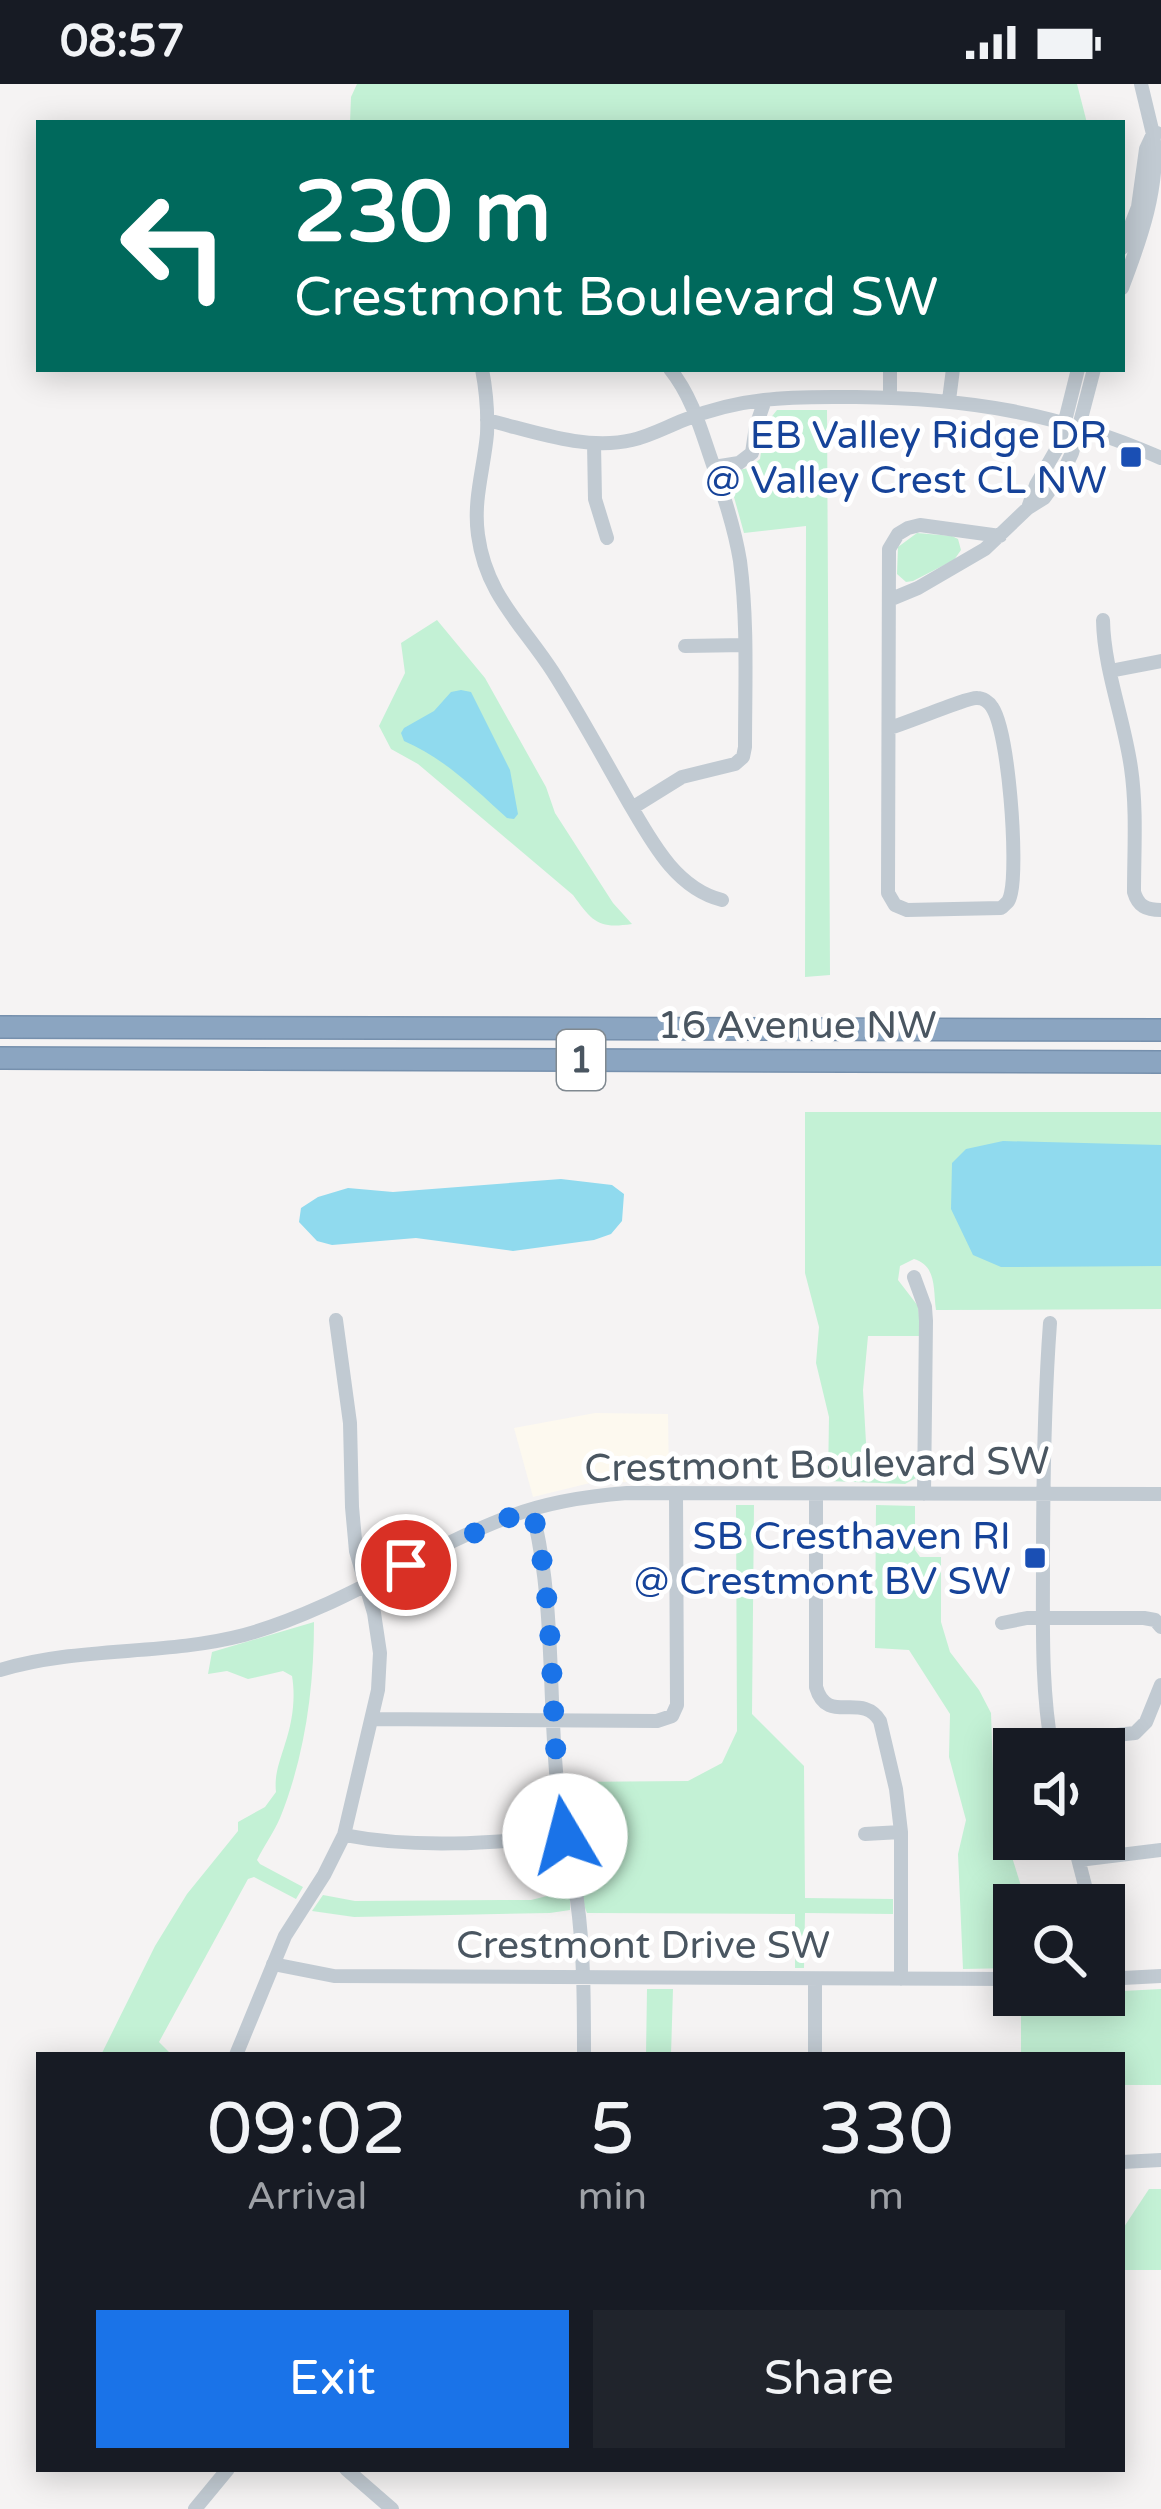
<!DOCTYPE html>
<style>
:root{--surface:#171b24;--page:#20242c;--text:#f1f3f6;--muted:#9ea1a6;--accent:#1a73e8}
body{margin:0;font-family:"Varela Round",sans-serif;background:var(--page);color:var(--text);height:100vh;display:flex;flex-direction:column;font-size:45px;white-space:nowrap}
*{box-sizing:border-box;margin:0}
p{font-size:39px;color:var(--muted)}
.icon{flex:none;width:66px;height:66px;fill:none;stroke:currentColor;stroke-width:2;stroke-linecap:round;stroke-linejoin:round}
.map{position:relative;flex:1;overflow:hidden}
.sheet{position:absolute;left:36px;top:1968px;width:1089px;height:420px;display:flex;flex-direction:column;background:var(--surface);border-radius:0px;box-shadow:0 6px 30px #0003}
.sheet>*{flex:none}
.hud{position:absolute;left:36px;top:36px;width:1089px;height:252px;border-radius:0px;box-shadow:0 6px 30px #0003;background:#00695c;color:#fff;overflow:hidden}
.buttons{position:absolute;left:993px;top:1644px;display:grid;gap:24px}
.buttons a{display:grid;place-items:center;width:132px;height:132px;border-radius:0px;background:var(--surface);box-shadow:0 6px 30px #0003;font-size:60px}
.pin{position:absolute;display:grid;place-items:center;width:102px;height:102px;color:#fff;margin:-51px;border:6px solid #fff;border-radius:50%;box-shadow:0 3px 12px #0007}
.me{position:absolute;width:132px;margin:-66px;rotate:352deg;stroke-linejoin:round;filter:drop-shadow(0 0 9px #0008)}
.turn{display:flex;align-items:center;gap:42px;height:252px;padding:0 60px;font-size:54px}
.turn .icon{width:156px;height:156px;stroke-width:2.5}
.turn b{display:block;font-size:84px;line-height:102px}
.eta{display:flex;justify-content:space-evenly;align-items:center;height:204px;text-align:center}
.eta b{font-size:72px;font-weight:600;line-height:84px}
.primary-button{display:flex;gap:24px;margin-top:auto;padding:24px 60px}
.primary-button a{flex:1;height:138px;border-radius:0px;background:var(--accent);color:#fff;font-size:48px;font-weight:600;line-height:138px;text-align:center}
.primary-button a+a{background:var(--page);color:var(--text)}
.status{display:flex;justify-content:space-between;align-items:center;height:84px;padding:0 60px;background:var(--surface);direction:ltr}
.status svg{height:33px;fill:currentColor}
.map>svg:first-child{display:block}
.commercial{fill:#fdf9ef}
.green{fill:#c3f1d5}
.water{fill:#90daee}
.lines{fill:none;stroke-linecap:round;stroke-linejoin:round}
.highway-casing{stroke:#7690ad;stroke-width:24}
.minor{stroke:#c1cad2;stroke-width:14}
.highway{stroke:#8ba5c1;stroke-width:21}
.route{stroke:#1a73e8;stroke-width:21;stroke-dasharray:0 37.8}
.transit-dot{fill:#1a4fb4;stroke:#fff;stroke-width:4.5}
.labels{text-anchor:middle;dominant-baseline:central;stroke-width:10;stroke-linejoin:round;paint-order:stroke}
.shield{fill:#fff;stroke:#808990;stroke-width:3}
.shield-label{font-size:36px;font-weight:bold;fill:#4a5661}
.transit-label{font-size:39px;fill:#164399;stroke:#fff;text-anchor:end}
.street-label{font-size:39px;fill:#4a5661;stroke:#fff}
</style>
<div class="status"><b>08:57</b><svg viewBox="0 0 49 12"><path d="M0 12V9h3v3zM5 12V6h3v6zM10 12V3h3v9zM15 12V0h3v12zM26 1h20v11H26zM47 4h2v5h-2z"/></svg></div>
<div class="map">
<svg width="1161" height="2425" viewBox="0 0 1161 2425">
<rect width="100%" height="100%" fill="#f5f3f3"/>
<path class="commercial" d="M595,1329L668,1330L669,1397L590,1399L533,1413L514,1344Z"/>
<path class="green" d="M357,0H1077L1087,39H350L351,13Z
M777,326H827L830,891L805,893L806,442L744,449L727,388L749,384L760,375L765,341Z
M917,449L952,452L958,455L961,466L954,476L913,497L906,498L897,490L898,463Z
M437,536L485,594L546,703L555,729L613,819L632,840C598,845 593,838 573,811L418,680L391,665L379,642L405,589L401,559Z
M805,1028H1161V1225L936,1226C933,1205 937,1182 914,1175L900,1182L898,1196L918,1222L921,1252H868L863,1306L867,1376L918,1377L916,1394L905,1400L828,1397L829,1333L816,1279L819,1243L805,1189Z
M736,1421H754L752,1630L804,1682L805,1814L893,1815V1830L805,1829L804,1884H795V1830L587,1829C582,1818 583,1811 582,1799C578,1765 568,1732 565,1698L688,1697L722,1679L737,1647Z
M876,1421L915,1422V1466L920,1473H941V1538L950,1568L979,1606L991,1629L994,1716L1027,1821H1014V1884L963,1885L958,1770L966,1736L949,1673L950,1630L909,1566L875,1564Z
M314,1538C314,1604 305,1672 280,1734C274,1748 264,1762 257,1776L260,1780L303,1803L296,1815L254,1793L248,1795L159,1958L172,1971H101L155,1862L187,1810L238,1747V1738L265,1723L276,1708C274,1690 280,1677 285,1660C292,1639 296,1615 292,1592L283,1587L248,1595L227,1587L208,1590L212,1568Z
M567,1807L570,1810V1826L550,1829L354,1833L312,1827L323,1811L355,1817L502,1816H531Z
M647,1905H673L671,1971H646Z
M1161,1905V2001H1122V1971H1021V1911H1104V1908Z
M1149,2105H1161V2186H1122V2146Z"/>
<path class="water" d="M461,606L471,608L510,686L518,730L514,735L507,734C475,705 444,674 404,657L401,649L404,644L434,627L451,608Z
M1003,1057L1161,1061V1182L1001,1183L973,1171L951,1125L952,1079L966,1065Z
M561,1095L612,1101L624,1110L622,1137L611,1150L594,1156L513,1167L416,1154L332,1161L317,1157L299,1138L301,1124L318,1113L348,1104L393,1108Z"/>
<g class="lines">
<g class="highway-casing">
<path id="highway" d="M0,943L1161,946
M0,974L1161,978"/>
</g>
<path class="minor" d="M1141,0L1153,50L1157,49
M1122,164L1138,123L1146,65L1153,50
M1122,204C1140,157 1161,99 1153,50
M482,285C486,306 488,328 487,350C484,384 473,416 478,451C486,511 522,540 553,588C581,632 606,679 632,724L682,693L735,680L743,673L745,663C745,601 748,538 740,477C734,440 721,404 709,369C699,339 690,310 670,285
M890,313V285
M949,316L953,285
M487,336C533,347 585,367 632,356C650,352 666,343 684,336C709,326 737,319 764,316C794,312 826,313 856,313C966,314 1060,329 1161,374
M594,359L595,415L607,454
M714,383L739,379L752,369L756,342L765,316
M1028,424L1036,401L1059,361L1078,285
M889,516L918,504L985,465L1028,424L1044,414L1063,388L1072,369L1094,285
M1103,536C1104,586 1124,634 1131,684C1137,725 1134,767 1134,808C1138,822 1146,826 1161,826
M685,562L745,561
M1110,587L1161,577
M889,644C905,640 968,613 977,614C983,614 989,618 992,623C1009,648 1018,779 1011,809C1009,818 1008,818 1001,824L907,826L895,821L888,809L889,465L898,450L908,444L920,441L1000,452
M632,724C654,762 678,805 722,816
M914,1193L925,1223L926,1237L924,1410
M1050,1239C1044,1320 1043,1400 1043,1480C1043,1542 1041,1604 1052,1665
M816,1410V1603C827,1642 862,1607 880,1637L896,1705L901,1748V1895
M532,1426C555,1516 548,1607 557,1698C561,1738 571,1776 577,1816C584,1867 584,1919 584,1971
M1002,1539L1027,1534H1144L1155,1536L1161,1543
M0,1586C79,1562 164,1572 244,1551C339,1525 420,1466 511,1432C548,1418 588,1412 627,1409L1161,1410
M373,1635L657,1637L672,1632L677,1621L676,1409
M1051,1658L1135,1649L1146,1638L1161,1601
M865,1750L901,1748
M344,1751C416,1765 492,1759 565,1752
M1073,1755L1090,1821
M1079,1776L1161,1766
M273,1880L334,1892L1014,1895
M1104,1895L1161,1892
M236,1971L285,1852L324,1791L344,1751L378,1606L380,1569L374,1529L356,1467L352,1423L350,1339L336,1236
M815,1971V1895
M1122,2078L1161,2076
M346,2385L392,2425
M195,2425L228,2385"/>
<use href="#highway" class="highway"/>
</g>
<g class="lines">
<path class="route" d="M406,1481L502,1436L532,1426C559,1533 547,1643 565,1752"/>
</g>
<g class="transit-dot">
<rect x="1119" y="361" width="24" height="24" rx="6"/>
<rect x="1023" y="1462" width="24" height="24" rx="6"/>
</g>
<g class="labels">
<rect class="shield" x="557" y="946" width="48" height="60" rx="9"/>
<g class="shield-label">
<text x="581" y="976">1</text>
</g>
<g class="transit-label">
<text x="1107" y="351">EB Valley Ridge DR<tspan x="1107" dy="45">@ Valley Crest CL NW</tspan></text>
<text x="1011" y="1452">SB Cresthaven RI<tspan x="1011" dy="45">@ Crestmont BV SW</tspan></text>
</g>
<g class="street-label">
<text x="797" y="941">16 Avenue NW</text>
<text transform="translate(817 1381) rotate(-1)">Crestmont Boulevard SW</text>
<text x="643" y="1861">Crestmont Drive SW</text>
</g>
</g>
</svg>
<div class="buttons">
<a><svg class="icon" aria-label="sound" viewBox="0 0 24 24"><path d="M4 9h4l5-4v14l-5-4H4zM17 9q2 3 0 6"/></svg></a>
<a><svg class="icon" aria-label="search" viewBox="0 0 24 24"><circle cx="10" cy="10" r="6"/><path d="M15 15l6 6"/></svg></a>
</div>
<div class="pin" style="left:406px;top:1481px;background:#d93025"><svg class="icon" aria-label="arrive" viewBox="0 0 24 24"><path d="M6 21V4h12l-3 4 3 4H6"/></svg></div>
<svg class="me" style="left:565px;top:1752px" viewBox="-20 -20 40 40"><circle r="19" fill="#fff"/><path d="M0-13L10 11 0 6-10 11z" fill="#1a73e8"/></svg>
<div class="hud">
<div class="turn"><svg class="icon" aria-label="left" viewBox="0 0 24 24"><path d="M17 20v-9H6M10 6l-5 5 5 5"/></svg><div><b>230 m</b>Crestmont Boulevard SW</div></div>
</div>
<section class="sheet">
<div class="eta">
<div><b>09:02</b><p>Arrival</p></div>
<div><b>5</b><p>min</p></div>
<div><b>330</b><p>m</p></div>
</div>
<div class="primary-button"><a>Exit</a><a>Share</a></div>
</section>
</div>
